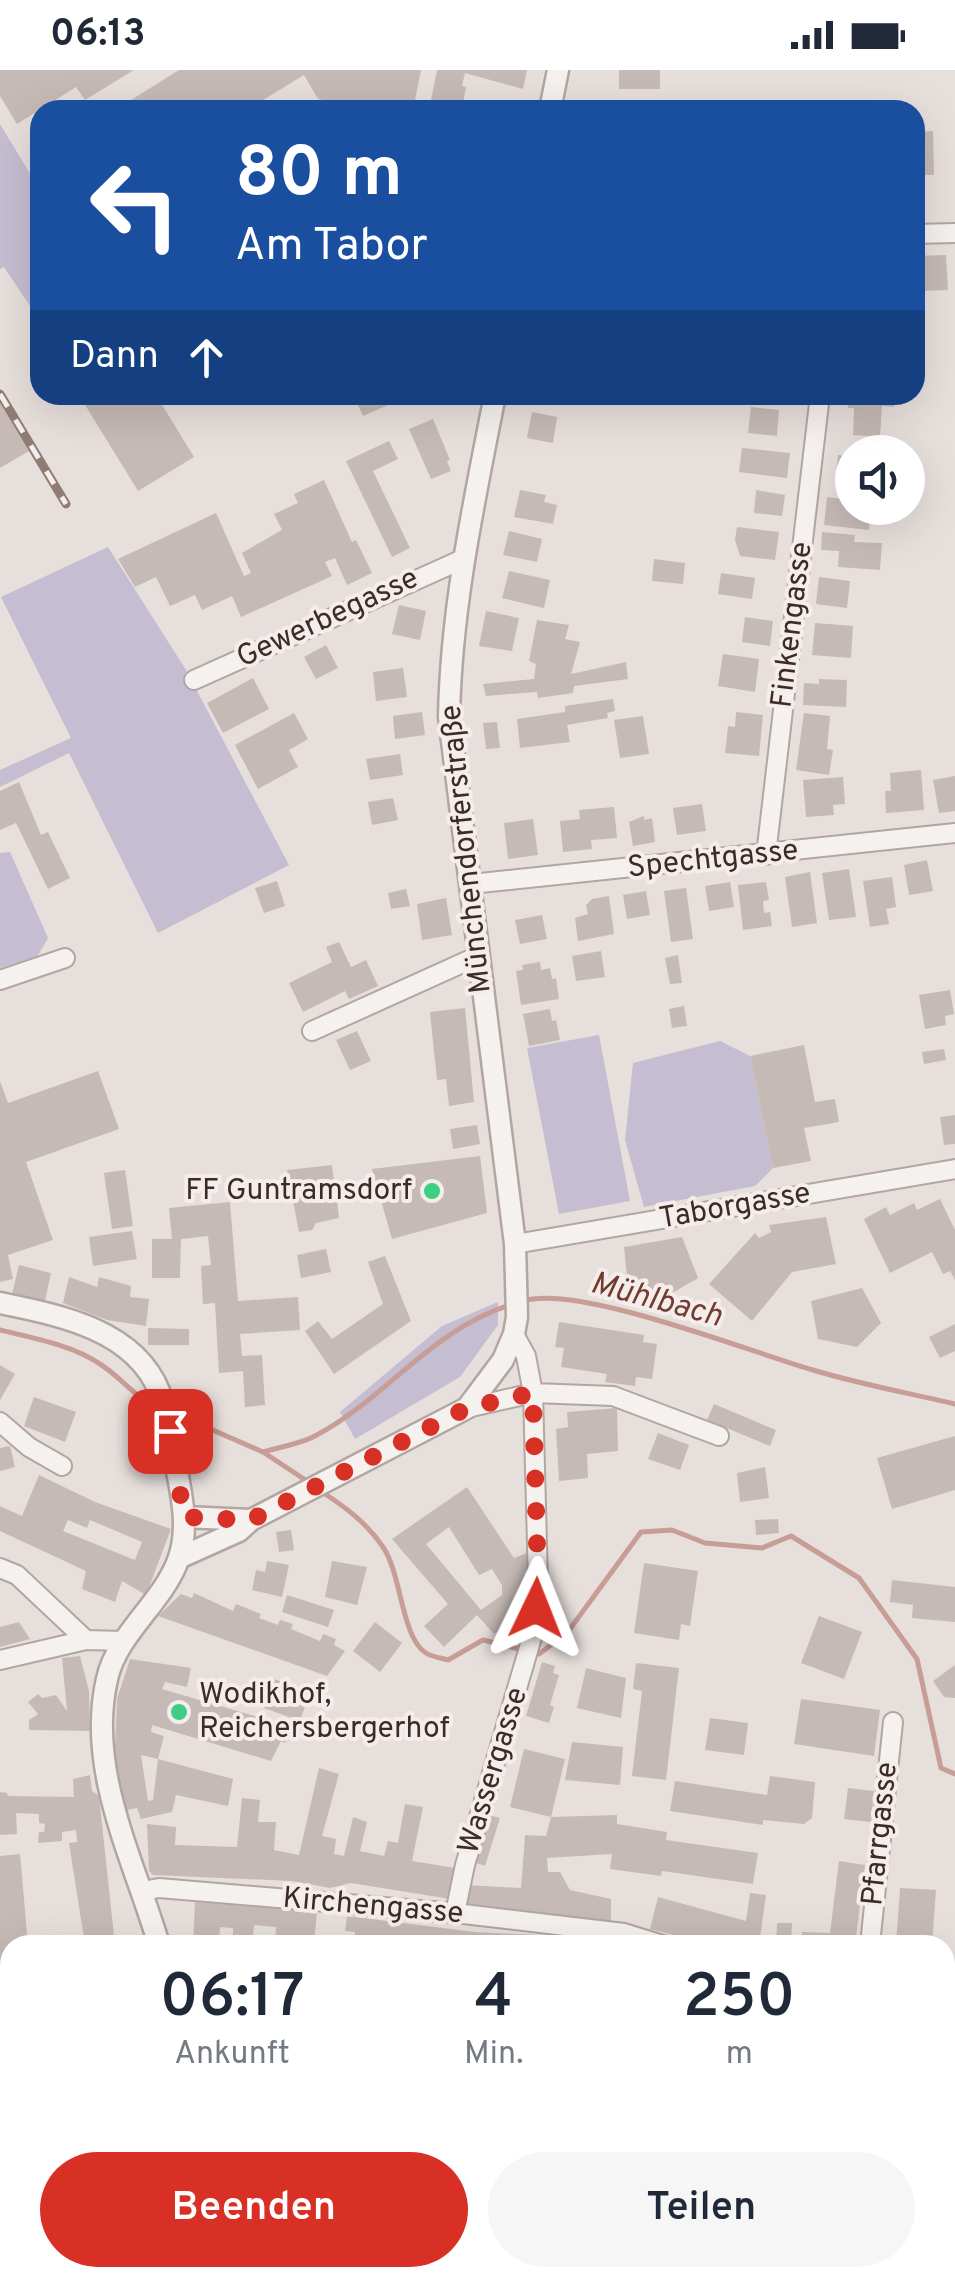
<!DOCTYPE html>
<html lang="de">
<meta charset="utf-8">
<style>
:root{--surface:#fff;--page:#f6f6f7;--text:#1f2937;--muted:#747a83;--accent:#d93025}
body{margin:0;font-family:Overpass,sans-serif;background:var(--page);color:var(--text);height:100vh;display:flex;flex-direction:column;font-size:38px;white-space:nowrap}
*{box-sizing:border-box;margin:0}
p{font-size:32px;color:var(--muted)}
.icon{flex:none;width:55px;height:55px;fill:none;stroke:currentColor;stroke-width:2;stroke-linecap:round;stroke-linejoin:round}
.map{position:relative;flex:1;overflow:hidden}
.side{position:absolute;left:0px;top:1865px;width:955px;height:352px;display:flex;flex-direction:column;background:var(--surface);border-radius:30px 30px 0 0;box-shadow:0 10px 40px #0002}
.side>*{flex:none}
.guide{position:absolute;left:30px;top:30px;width:895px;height:305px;border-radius:30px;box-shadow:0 10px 40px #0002;background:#1a4fa0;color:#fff;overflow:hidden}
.buttons{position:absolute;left:835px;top:365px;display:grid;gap:20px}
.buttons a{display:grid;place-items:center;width:90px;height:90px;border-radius:50%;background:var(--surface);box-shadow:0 10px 40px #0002;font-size:50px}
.pin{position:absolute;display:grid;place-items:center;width:85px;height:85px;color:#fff;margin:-42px;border-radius:20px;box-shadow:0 5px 15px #0006}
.me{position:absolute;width:110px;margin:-55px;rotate:2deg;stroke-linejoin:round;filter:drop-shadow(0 0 8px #0008)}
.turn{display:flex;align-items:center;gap:35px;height:210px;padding:0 40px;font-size:45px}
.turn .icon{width:130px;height:130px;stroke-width:2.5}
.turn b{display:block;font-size:70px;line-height:85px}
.then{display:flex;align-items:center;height:95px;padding:0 40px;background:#0003;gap:20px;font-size:38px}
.eta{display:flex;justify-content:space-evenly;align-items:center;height:170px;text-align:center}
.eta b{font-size:60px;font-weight:600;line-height:70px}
.primary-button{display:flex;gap:20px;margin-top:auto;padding:20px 40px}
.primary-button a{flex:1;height:115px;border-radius:60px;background:var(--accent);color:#fff;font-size:40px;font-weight:600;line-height:115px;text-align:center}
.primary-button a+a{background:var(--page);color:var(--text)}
.status{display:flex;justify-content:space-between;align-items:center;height:70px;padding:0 50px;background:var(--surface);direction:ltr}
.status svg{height:28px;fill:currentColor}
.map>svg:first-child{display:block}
.green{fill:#c5bdd1}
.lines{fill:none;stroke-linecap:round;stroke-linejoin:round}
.stream{stroke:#c89d96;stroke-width:5}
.building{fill:#c6bab6;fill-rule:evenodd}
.minor-casing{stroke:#b1a6a2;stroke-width:22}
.tertiary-casing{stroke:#b1a6a2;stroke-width:25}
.minor{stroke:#f5f1ef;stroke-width:18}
.tertiary{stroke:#f5f1ef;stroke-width:20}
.rail-casing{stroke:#907c75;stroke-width:9}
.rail{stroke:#f4edeb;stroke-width:5;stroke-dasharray:15;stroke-linecap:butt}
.route{stroke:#d93025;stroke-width:18;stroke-dasharray:0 32.4}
.poi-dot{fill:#3dd084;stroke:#f4edeb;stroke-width:4}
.labels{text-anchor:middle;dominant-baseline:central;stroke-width:8;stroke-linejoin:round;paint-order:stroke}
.street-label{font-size:30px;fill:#3d2c26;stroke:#f4edeb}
.poi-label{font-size:30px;fill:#3d2c26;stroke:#f4edeb;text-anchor:end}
.water-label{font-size:32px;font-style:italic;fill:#723c2f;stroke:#f4edeb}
</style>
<div class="status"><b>06:13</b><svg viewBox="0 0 49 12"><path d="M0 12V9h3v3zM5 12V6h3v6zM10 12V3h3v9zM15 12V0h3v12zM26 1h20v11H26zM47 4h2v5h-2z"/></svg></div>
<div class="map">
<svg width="955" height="2217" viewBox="0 0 955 2217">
<rect width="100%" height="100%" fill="#e7dfdc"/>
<path class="green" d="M0,54L40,120V251L4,197L0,199Z
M108,477L186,600L289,795L158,863L69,683L0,717V700L71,668L1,527Z
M10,782L48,868L37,887L0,898V783Z
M599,965L630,1131L559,1144L527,978Z
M720,971L750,986L773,1098L755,1116L644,1137L625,1070L633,993Z
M498,1232V1255L460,1307L355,1369L340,1342L442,1256Z
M368,2208H610L614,2215L372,2217Z"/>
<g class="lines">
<path class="stream" d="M523,1231C579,1214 750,1282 813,1300C859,1314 908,1323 955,1334
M0,1260C33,1268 72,1275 100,1294C121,1307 136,1329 159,1338
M174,1343L263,1382L310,1413
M263,1382C280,1377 300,1374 315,1366C387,1328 431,1259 513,1234
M319,1420C344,1436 366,1452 383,1477C402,1505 401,1567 426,1583C432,1587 442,1588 448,1590L483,1570L523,1580
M534,1583L539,1584L567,1563L641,1462L672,1460L705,1473L762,1478L791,1466L859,1508L917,1589L941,1698L955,1704"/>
</g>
<path class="building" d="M0,0H134L85,30L76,17L17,54L0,26Z
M179,0H421L413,40H355L356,37L318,29L304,5L247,40H115Z
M437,0H527L523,19L465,3L462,16L466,17L462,40H429Z
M619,0H660V19H619Z
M933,61L934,105H915V62Z
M946,185L948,220L918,221L917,186Z
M79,325H156L194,387L138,421Z
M353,325H400L402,329L363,346Z
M849,325H894V337L882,336L880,367L853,365L854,338H848Z
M0,333L29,381L0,398Z
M751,337L779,340L777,366L748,363Z
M532,342L557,347L553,373L527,368Z
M433,349L450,390L447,391L451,401L431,409L409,359Z
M389,371L398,389L373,401L410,478L392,487L346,391Z
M742,378L790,383L787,408L739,402Z
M838,385L852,386V415L835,413Z
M324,410L352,472L356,470L372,503L347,515L335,488L325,492L332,506L241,547L232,526L202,540L195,525L170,536L156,507L135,517L118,489L216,443L244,506L251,503L242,483L282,460L274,444L298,433L294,424Z
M520,420L546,425L544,432L557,435L553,454L514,447Z
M756,420L785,425L782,446L754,443Z
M827,427L852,430V438H871L869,460L824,455Z
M737,457L779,462L775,490L740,486L735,470Z
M509,461L542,469L537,492L503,485Z
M822,462L855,465L854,472L882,473L880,500L838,497L839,481L821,480Z
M654,489L685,493L683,514L652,511Z
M509,501L550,510L544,538L502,528Z
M721,503L755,508L752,529L718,524Z
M819,507L850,511L847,538L816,534Z
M399,535L426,541L420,570L392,564Z
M486,541L519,548L512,581L479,576Z
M745,547L773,551L770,576L742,572Z
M537,550L569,555L565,569L580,572L571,604L626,592L628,609L574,616L573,623L538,628L537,622L486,626L483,614L534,609L536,594L529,591Z
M815,553L853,556L851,588L812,585Z
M326,575L338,598L316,609L304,587Z
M723,584L759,589L755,622L718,616Z
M403,598L407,627L376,631L373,602Z
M253,608L269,639L223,663L207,633Z
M819,609L847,610L846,637L803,635L804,613L819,614Z
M613,629L615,641L607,643L608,648L567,655L570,672L520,678L517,649L565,642V636Z
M422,642L425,665L395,669L393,646Z
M736,642L763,645L759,686L725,683L728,656L735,657Z
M294,643L308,669L289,680L298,697L258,719L235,675Z
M804,643L830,646L827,679L833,680L829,705L796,700Z
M643,646L649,684L620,688L614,650Z
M497,652L500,678L486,679L483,653Z
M400,684L403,705L370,710L366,689Z
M921,700L924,740L886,743L885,721H891L890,703Z
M955,706V741L939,743L933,710Z
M843,707L845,734L833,735L834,745L806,747L803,710Z
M19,712L41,765L48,762L70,808L48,819L16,753L0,760V721Z
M393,728L398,750L372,755L368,732Z
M702,734L706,761L677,765L673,738Z
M614,737L617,768L591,770L592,779L563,782L560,751L580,749L579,740Z
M644,746V750L652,748L655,772L633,776L629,752Z
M533,749L538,785L508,789L504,753Z
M927,790L933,821L909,825L904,795Z
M849,799L856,847L829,850L822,803Z
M810,802L817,853L792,857L785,807Z
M892,807L896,837L886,839L889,854L870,857L863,811Z
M277,811L285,836L264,843L255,818Z
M730,812L734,837L709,841L705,816Z
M766,812L769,830L763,831L764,843L770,842L772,856L743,860L738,815Z
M686,818L693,869L671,872L664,821Z
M406,819L410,836L391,839L388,823Z
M646,821L650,845L627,849L623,825Z
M609,826L614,864L578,871L575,848L588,844L586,835L592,829Z
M446,828L452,865L422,870L417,834Z
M542,845L547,869L520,874L515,850Z
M339,872L351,897L366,890L378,916L349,929L345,921L303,942L289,913L332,892L326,877Z
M601,881L605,907L576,911L572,886Z
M678,885L682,913L670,914L665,888Z
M540,892L541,900L550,898L552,909L556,908L559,929L521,935L516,901L523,900L522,895Z
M950,920L954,944L945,946L946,955L925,959L919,925Z
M684,936L687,956L672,958L669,939Z
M465,938L474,1032L449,1036L446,1009L437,1010L430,942Z
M550,939L552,951L556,950L560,970L529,976L523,944Z
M357,961L371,991L350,1000L336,970Z
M804,975L815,1032L835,1029L839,1052L804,1058L811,1091L773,1098L750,986Z
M944,979L946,990L924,994L922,982Z
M98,1001L119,1059L26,1092L53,1170L8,1185L13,1209L0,1212V1011L8,1033Z
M955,1045V1074L944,1075L940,1047Z
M477,1055L480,1074L453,1079L450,1059Z
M480,1086L487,1143L392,1169L372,1099Z
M332,1095L334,1112L325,1114L328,1131L337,1130L339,1148L316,1153L312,1160L299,1162L287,1100Z
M125,1100L133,1156L112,1159L104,1103Z
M940,1129L955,1160V1210L950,1201L943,1204L932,1182L890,1203L864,1149L886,1137L890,1145L914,1133L917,1140Z
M230,1132L238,1231L298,1227L300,1260L240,1264L242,1286L262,1285L265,1335L245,1337L243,1301L219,1303L215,1233L203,1234L201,1196L211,1195L208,1166L181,1169L180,1208H152V1169H172L169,1138Z
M826,1147L836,1194L792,1202L752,1251L709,1214L755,1163L759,1168L771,1162L769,1155Z
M132,1161L137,1189L93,1196L89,1167Z
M682,1167L698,1208L662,1229L628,1216L624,1177Z
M326,1179L331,1202L301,1208L297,1185Z
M385,1186L411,1251L334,1304L305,1261L318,1251L332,1269L383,1234L368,1192Z
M19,1195L51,1203L45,1231L12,1224Z
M69,1207L97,1217L99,1207L131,1216L130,1227L149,1229L146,1256L107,1250L63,1233Z
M862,1218L881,1253L857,1277L818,1269L811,1231Z
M559,1252L644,1265L643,1272L657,1274L652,1309L636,1307L635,1316L605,1312L607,1304L561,1297L564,1278L555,1277Z
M955,1254V1281L940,1288L929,1267Z
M148,1258L189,1259V1275H148Z
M0,1295L15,1304L0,1330Z
M34,1327L76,1342L65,1372L24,1356Z
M714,1334L776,1360L770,1376L707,1350Z
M617,1338L618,1381L587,1384L588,1408L559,1411L556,1359L568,1357L567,1342Z
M658,1363L689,1375L680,1400L648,1389Z
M955,1366V1420L892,1439L877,1388Z
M10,1376L15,1397L0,1401V1378Z
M765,1397L769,1428L740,1432L737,1403Z
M39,1405L95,1432L171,1459L146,1525L122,1511L115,1532L82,1519L86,1501L0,1461V1436L22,1446ZM68,1450L87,1458L90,1450L142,1472L135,1490L63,1461Z
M467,1417L514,1488L530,1482L527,1537L494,1564L477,1545L444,1577L424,1556L448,1534L392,1469ZM449,1457L479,1505L492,1499L502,1515V1525L481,1540L426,1474Z
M778,1449L779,1463L756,1465L755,1450Z
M291,1460L294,1480L279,1482L276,1462Z
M267,1491L289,1495L282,1527L252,1520L256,1500L265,1502Z
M332,1491L367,1497L357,1535L325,1527Z
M644,1493L698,1501L690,1556L681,1554L679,1570L634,1563Z
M892,1510L955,1517V1552L912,1548L913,1535L890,1532Z
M194,1523L233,1541L236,1534L261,1544L259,1548L278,1555L280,1550L293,1554L291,1559L320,1571L323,1564L336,1569L334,1575L345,1581L327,1606L158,1546L181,1524L192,1528Z
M287,1525L334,1540L328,1557L282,1542Z
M819,1546L862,1562L844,1609L801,1593Z
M19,1552L30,1569L0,1577V1557Z
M375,1552L402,1573L380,1602L353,1581Z
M80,1586L89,1621L90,1661L29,1660V1650L38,1644L28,1632L38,1624L42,1628L56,1625L67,1641L62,1588Z
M130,1589L191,1598L187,1617L165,1612L162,1619L295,1658L285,1673L281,1671L271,1691L152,1655L151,1662L164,1666L158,1689L233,1709L228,1736L176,1725L172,1742L141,1749L137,1738L127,1740L117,1705L115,1677L117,1629ZM141,1685L158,1689L153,1730L148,1731Z
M542,1592L555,1596L553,1603L559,1605L550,1635L554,1637L549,1653L526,1646Z
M636,1593L679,1598L666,1710L632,1706L642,1621L633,1619Z
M955,1595V1628L944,1627L933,1611Z
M586,1598L626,1608L621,1648L577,1638Z
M274,1609L310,1622L300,1651L264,1638Z
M801,1629L880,1640L874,1686L794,1674Z
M710,1648L748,1653L744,1685L705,1680Z
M572,1672L623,1677L620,1715L565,1710Z
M524,1679L565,1689L551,1747L510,1737Z
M319,1698L339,1704L322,1766L336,1769L334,1784L344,1786L353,1747L367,1752L360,1781L384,1786L388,1771L398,1773L405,1734L423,1737L412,1791L455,1798L450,1829L351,1813L330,1818L292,1811L153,1805L149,1801L147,1754L176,1757L175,1775L237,1777L242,1728L260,1730L258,1752H276L274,1780L299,1785Z
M90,1705L92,1721L99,1726L115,1875H85L69,1773L77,1772L76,1760L62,1762V1771L38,1773L39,1762H44L45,1754L39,1753V1744L16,1743L17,1764L0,1765V1722L7,1723L8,1726L74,1727L73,1709Z
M770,1706L815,1712L812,1748L804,1754L763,1750V1755L670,1741L675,1711L767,1725Z
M848,1718L874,1721L871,1752L844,1749Z
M485,1744L500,1748L485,1796L471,1791Z
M617,1745V1754L667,1762L666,1770L758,1783L753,1814L662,1801L661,1806L610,1799L612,1784L547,1788L548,1802H560L570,1820L611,1829V1851L461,1837L466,1815L521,1818L525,1765L546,1766L551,1747Z
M20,1784L28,1875H10V1897L0,1898V1786Z
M839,1791L865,1795L855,1875H801L802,1862L830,1863Z
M900,1818L936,1820L932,1875H896Z
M750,1823L766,1825L759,1875H712L650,1859L658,1827L746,1851Z
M195,1832L317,1841L314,1875H275L276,1857L254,1855L252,1875H233V1858L220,1857L219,1875H193Z
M347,1846L475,1862L538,1865V1875H354L355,1862L345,1861Z
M777,1853H792L791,1875H776Z
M546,1868L581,1869L604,1875H545Z
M945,1972L955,1999V2042L948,2045L945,2034Z
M0,2060L10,2092V2102L0,2104Z
M955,2075L951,2168L945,2167V2078Z
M17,2208H60L62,2217H20Z
M102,2208H248L253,2217H95L92,2211Z
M292,2208H364L369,2217H296Z
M617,2208H682L687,2217H612L620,2213Z
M761,2208H801L806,2217H766Z
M849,2208H911L888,2217H853Z"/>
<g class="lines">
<g class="minor-casing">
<path id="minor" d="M915,164L955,163
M194,610L463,489
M766,785L820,325
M471,814L955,763
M0,910L65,888
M312,961L478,886
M515,1174L955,1099
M467,1338L533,1323L613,1326L719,1366
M0,1352L29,1377L62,1396
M0,1498L17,1505L86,1570
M0,1590L86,1570L124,1571
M142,1821L159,1818L455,1843L624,1863L663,1875
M455,1843L465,1795L533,1564L538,1512L533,1323L526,1286L514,1264
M870,1875L893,1652
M945,1916H955
M741,2208L746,2217
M917,2217L918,2208"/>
</g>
<g class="tertiary-casing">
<path id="tertiary" d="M550,40L558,0
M0,1233C58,1245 134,1259 159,1321C168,1345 171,1371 176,1396C182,1428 190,1461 177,1493C160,1535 117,1564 107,1609C86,1700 134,1790 159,1875
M184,1447L251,1450
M179,1488L239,1461L251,1450L467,1338L503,1290L514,1264L517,1247L515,1174L449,647C451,538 474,432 495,325
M269,2208L274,2217"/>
</g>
<use href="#minor" class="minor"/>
<use href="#tertiary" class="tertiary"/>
<g class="rail-casing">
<path id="rail" d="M0,324L66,434"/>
</g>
<use href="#rail" class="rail"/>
</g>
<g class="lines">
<path class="route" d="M170,1361L184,1447L251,1450L467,1338L533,1323L538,1512L536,1538"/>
</g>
<g class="poi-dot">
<circle cx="432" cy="1121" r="10"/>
<circle cx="179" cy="1642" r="10"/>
</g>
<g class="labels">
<g class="street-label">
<text transform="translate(328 549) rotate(-25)">Gewerbegasse</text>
<text transform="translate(793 555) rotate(-83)">Finkengasse</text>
<text transform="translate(467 779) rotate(-96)">Münchendorferstraße</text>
<text transform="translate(713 790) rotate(-6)">Spechtgasse</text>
<text transform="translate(735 1137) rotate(-10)">Taborgasse</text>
<text transform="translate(494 1701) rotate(-73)">Wassergasse</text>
<text transform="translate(881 1764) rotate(-84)">Pfarrgasse</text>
<text transform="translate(373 1837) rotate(5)">Kirchengasse</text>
</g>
<g class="poi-label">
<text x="412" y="1121">FF Guntramsdorf</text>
<text x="199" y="1625" text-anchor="start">Wodikhof,<tspan x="199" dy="34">Reichersbergerhof</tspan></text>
</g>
<g class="water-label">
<text transform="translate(656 1231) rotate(15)">Mühlbach</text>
</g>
</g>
</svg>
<div class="buttons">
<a><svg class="icon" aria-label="sound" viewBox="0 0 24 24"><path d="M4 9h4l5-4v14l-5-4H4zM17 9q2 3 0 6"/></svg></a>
</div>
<div class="pin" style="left:170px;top:1361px;background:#d93025"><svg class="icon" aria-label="arrive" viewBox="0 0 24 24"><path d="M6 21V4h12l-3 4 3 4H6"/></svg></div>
<svg class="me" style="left:536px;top:1538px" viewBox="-20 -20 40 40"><path d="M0-17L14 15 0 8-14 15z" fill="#d93025" stroke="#fff" stroke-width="4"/></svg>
<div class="guide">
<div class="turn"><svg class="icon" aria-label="left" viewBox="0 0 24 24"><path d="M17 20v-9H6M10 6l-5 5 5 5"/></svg><div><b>80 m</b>Am Tabor</div></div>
<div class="then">Dann<svg class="icon" aria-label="ahead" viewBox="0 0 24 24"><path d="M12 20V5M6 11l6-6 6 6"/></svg></div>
</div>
<section class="side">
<div class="eta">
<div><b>06:17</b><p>Ankunft</p></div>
<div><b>4</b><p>Min.</p></div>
<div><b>250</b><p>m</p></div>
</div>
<div class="primary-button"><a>Beenden</a><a>Teilen</a></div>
</section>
</div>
